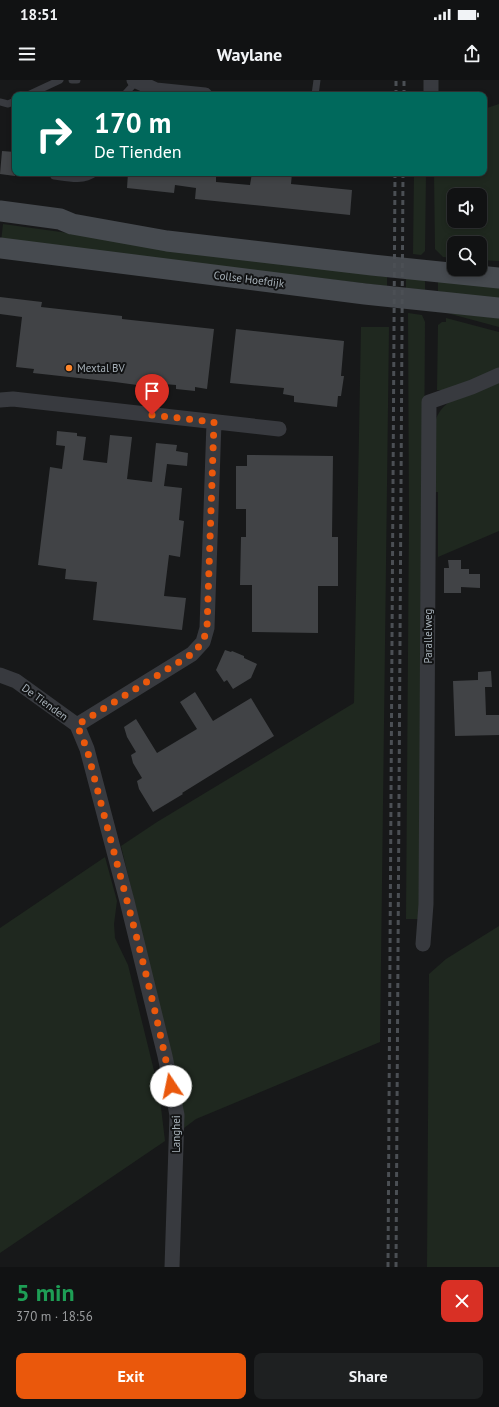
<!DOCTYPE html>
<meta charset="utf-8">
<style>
:root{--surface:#111213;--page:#1e2021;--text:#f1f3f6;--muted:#9c9ea0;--line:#303233;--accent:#ea580c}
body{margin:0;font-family:"PT Sans",sans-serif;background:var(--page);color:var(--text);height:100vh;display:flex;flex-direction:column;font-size:15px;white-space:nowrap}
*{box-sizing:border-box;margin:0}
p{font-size:13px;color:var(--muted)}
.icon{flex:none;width:22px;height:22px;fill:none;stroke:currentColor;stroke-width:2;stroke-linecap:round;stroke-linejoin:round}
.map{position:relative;height:1187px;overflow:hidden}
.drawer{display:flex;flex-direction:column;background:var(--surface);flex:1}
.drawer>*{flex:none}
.top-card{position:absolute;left:12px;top:12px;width:475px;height:84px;border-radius:8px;box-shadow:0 2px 6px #0003,0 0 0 1px var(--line);background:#00695c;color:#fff;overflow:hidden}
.tools{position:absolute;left:447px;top:108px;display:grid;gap:8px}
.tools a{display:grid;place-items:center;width:40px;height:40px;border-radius:8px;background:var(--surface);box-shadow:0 2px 6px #0003,0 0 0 1px var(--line);font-size:20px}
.pin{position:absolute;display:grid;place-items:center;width:34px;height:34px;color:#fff;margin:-41px -17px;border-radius:50% 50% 50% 0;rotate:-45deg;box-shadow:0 0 4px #0007}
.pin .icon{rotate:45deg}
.me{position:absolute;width:44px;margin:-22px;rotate:349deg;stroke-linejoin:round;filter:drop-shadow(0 0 3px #0008)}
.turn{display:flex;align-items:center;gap:14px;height:84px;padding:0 16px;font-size:18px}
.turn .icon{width:52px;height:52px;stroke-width:2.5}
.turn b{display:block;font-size:28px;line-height:34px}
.round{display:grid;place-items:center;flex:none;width:42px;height:42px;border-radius:8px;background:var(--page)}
.headline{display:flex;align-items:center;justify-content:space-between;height:68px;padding:0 16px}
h1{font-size:24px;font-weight:600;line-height:30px;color:#1e9e55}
.cta{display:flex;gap:8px;margin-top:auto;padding:8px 16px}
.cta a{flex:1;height:46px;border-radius:8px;background:var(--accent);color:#fff;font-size:16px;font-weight:600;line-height:46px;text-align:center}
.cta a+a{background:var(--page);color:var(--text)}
.status{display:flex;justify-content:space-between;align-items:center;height:28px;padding:0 20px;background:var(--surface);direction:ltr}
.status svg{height:11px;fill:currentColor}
header{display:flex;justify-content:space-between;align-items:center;height:52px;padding:0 16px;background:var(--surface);font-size:18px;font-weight:600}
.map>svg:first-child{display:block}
.green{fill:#1f281f;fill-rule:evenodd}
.building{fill:#414346}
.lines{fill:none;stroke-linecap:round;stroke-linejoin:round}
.service{stroke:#383a3f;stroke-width:7}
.minor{stroke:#383a3f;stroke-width:15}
.secondary{stroke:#464a4f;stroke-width:21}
.rail{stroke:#4b4f54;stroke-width:3;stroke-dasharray:5 4;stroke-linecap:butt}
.route{stroke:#ea580c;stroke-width:7;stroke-dasharray:0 12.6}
.poi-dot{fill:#fe862b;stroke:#121314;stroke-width:1.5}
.labels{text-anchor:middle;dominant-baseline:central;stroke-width:4;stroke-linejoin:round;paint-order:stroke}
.street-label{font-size:11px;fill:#a8b2ba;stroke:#121314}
.poi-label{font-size:11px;fill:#a8b2ba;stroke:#121314;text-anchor:start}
</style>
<div class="status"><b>18:51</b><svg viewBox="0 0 49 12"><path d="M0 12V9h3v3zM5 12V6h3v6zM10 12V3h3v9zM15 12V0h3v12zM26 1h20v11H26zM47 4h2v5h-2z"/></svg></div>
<header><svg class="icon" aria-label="menu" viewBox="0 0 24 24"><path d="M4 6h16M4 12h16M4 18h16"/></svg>Waylane<svg class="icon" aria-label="share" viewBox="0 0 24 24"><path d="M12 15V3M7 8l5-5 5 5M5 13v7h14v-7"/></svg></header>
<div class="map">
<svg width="499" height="1187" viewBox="0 0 499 1187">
<rect width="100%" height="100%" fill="#171819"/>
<path class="green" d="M499,24V181L480,180V163H454V178L443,177L435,169L434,93H484V29ZM454,115H480V141H454Z
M414,93H426L425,171L421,175L413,174Z
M3,144L387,197V206L1,162Z
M406,198L425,200V210L406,208Z
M438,202H499V224L438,211Z
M408,233L422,235L425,242L421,839H406L409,439Z
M447,233L499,238V247Z
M446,238L499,252V291L444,310H437L438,245L442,242H446Z
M361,247H389L380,962L196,1039L184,1048L176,995L121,766L157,742L354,623Z
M499,302V451L438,477V412H433L436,339C445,315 477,310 499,302Z
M105,777L117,821L114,844L115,858L128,885L159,1011L165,1061L0,1173V848Z
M499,846V1187H427L429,894L446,879Z"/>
<path class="building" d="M2,71L15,72V96L0,94Z
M128,93H210L216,94V102L250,105L252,93H292L291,104L352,110L350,135L195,119L196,108L175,105L174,113L127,108Z
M0,217L42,222L41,227L122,236V239L214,249L207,309L195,307V311L176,309V305L152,303V307L115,302L33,293L34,289L16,287L22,237L0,234Z
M236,249L344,261L341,296H344L341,316H338L337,327L294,322V316L283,314L284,308L230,303Z
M57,351L77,353V356L86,357L83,380L107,383L110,355L132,357L127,399L152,402L156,363L177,365L176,371L188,373L187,386L167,384L164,406L182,408L179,440L184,441L180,477L169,475L164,516L186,518L182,550L93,540L97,502L65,499L66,489L38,485L50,387L62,389L65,366L56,365Z
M247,375L333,376L332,457H338V506H318V553L252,552V505H240L241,457H246V429H236V386H247Z
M448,480H461V489H469V494H480V508L461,507V513H444V488H449Z
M225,570L231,572L232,571L244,576V578L257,584L251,598L233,609L227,600L224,602L216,590Z
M491,591L492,607H485L486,635H499V655L455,656L453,601L478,600V592Z
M195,612L213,641L251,618L274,656L182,713L183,714L153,732L139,709L137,701L142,698L133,683L131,675L136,672L127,657L124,647L136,639L157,673L197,649L180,622Z"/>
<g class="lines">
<path class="service" d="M72,0H77
M28,15L60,0
M124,15L136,2
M315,15L317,0
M0,22L8,24L15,21
M54,96C68,98 83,102 95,93"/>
<path class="minor" d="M134,0L156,10L205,15
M431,15V0
M0,320L13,319L279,349
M0,595L16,601L77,645L87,669L127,821L165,976L177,1035L172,1187
M77,645L192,574L203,562L207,548L214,342
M423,864L426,824L429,322L472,307L499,295"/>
<path class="secondary" d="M0,131L60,139L72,144L167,161L372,185L499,198
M0,168L365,214L499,228"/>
<path class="rail" d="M396,15V0
M404,15V0
M388,1187L395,93
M396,1187L403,93"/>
</g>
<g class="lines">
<path class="route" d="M152,335L214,342L207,548L203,562L192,574L77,645L87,669C115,781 149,892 171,1006"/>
</g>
<circle class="poi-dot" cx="69" cy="288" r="4"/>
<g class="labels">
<g class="street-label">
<text transform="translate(249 199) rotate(7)">Collse Hoefdijk</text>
<text transform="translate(428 556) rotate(-90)">Parallelweg</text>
<text transform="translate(45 622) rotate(36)">De Tienden</text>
<text transform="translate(176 1054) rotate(-90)">Langhei</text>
</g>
<g class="poi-label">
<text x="77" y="288">Mextal BV</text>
</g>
</g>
</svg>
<div class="tools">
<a><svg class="icon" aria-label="sound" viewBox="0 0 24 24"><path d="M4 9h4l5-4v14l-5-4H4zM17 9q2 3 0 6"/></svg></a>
<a><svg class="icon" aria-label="search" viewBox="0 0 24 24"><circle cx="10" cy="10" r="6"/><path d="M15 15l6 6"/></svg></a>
</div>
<div class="pin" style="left:152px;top:335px;background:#d93025"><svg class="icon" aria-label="arrive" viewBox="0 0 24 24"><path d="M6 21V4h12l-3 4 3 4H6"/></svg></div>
<svg class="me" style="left:171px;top:1006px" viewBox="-20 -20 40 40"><circle r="19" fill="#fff"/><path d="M0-13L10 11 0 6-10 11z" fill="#ea580c"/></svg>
<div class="top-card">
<div class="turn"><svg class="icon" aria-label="right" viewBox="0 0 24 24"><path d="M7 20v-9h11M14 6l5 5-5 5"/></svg><div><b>170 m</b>De Tienden</div></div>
</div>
</div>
<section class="drawer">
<div class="headline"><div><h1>5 min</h1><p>370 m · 18:56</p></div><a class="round" style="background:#d93025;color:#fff"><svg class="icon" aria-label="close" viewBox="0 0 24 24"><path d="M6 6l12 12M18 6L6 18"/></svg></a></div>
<div class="cta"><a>Exit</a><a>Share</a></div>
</section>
